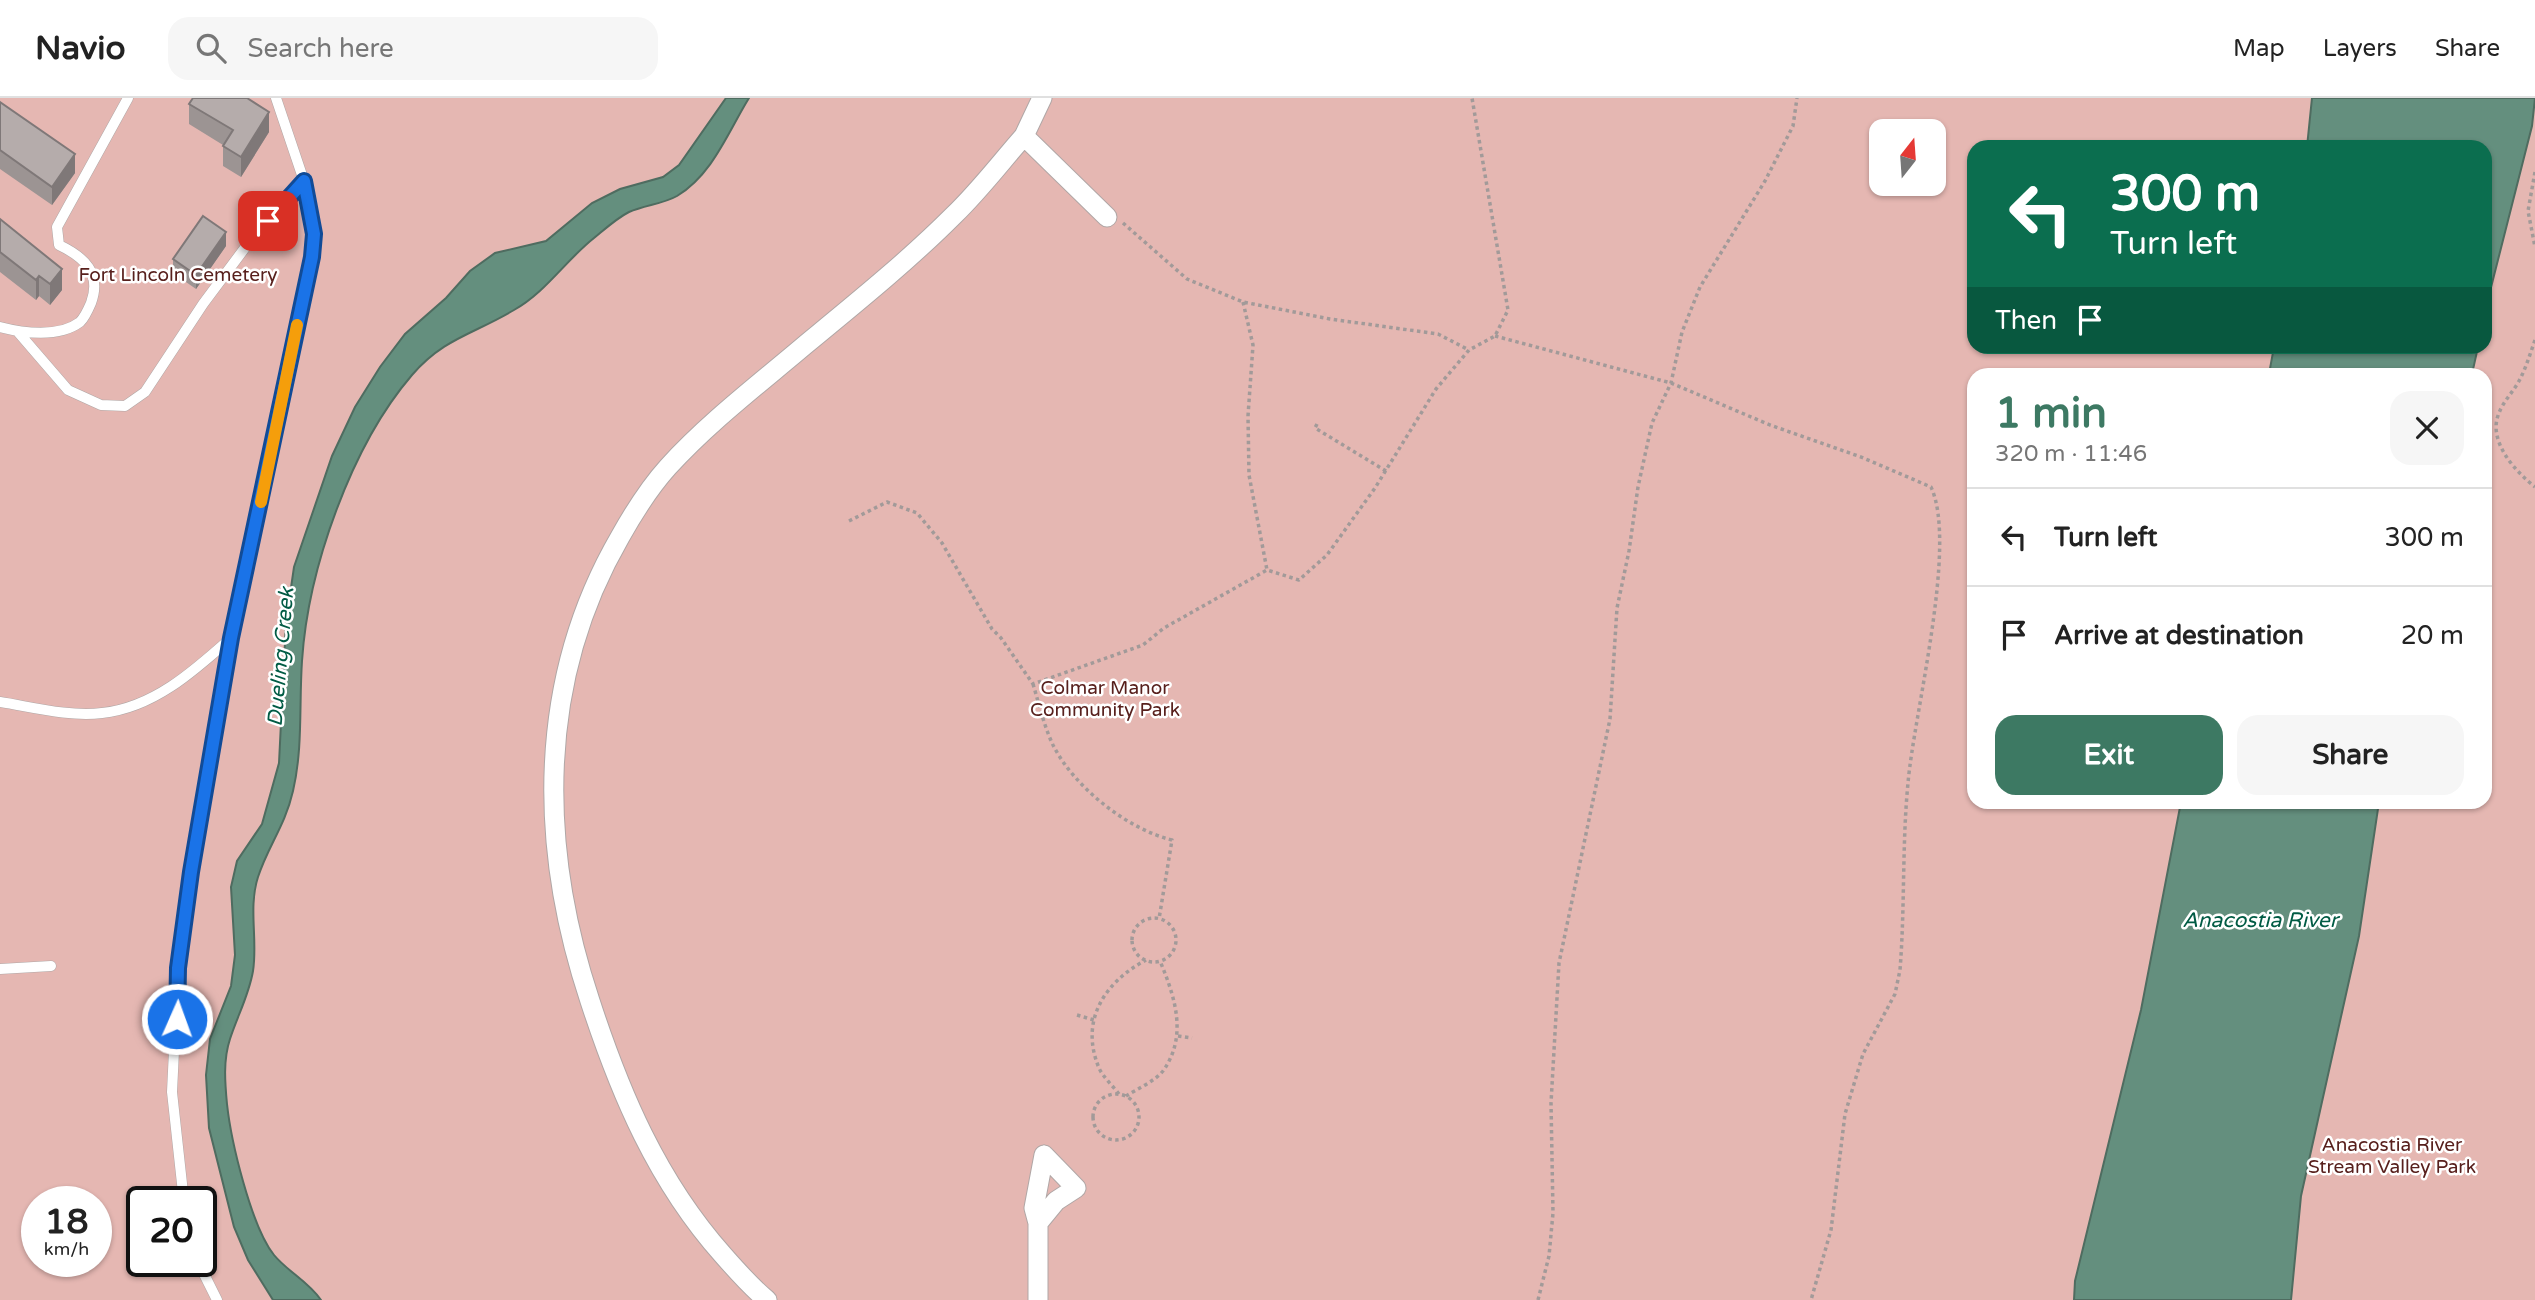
<!DOCTYPE html>
<meta charset="utf-8">
<style>
:root{--surface:#fff;--page:#f6f6f6;--text:#222;--muted:#767676;--line:#e0e0e0;--accent:#3d7963}
body{margin:0;font-family:"Varela Round",sans-serif;background:var(--page);color:var(--text);height:100vh;display:flex;flex-direction:column;font-size:26px;white-space:nowrap}
*{box-sizing:border-box;margin:0}
p{font-size:23px;color:var(--muted)}
.icon{flex:none;width:38px;height:38px;fill:none;stroke:currentColor;stroke-width:2;stroke-linecap:round;stroke-linejoin:round}
.map{position:relative;flex:1;overflow:hidden}
.panel{position:absolute;left:1967px;top:270px;width:525px;height:441px;display:flex;flex-direction:column;background:var(--surface);border-radius:21px;box-shadow:0 2px 5px #0004}
.panel>*{flex:none}
.guide{position:absolute;left:1967px;top:42px;width:525px;height:214px;border-radius:21px;box-shadow:0 2px 5px #0004;background:#0b6e4f;color:#fff;overflow:hidden}
.needle{width:46px;rotate:17deg}
.tools{position:absolute;left:1869px;top:21px;display:grid;gap:14px}
.tools a{display:grid;place-items:center;width:77px;height:77px;border-radius:14px;background:var(--surface);box-shadow:0 2px 5px #0004;font-size:35px}
.speed{position:absolute;left:21px;top:1088px;display:flex;gap:14px;font-size:35px;font-weight:700;text-align:center}
.speed>*{display:grid;place-content:center;width:91px;height:91px;border-radius:50%;background:var(--surface);box-shadow:0 2px 5px #0004;line-height:1}
.speed small{font-size:18px;font-weight:400}
.speed .limit{border:4px solid #111;border-radius:10px;background:#fff;color:#111}
.pin{position:absolute;display:grid;place-items:center;width:60px;height:60px;color:#fff;margin:-30px;border-radius:14px;box-shadow:0 4px 10px #0006}
.me{position:absolute;width:77px;margin:-38px;rotate:2deg;stroke-linejoin:round;filter:drop-shadow(0 0 5px #0008)}
.turn{display:flex;align-items:center;gap:24px;height:147px;padding:0 28px;font-size:32px}
.turn .icon{width:91px;height:91px;stroke-width:2.5}
.turn b{display:block;font-size:49px;line-height:60px}
.then{display:flex;align-items:center;height:66px;padding:0 28px;background:#0003;gap:14px;font-size:26px}
.round{display:grid;place-items:center;flex:none;width:74px;height:74px;border-radius:21px;background:var(--page)}
.head{display:flex;align-items:center;justify-content:space-between;height:119px;padding:0 28px}
h1{font-size:42px;font-weight:700;line-height:52px;color:var(--accent)}
.primary-button{display:flex;gap:14px;margin-top:auto;padding:14px 28px}
.primary-button a{flex:1;height:80px;border-radius:21px;background:var(--accent);color:#fff;font-size:28px;font-weight:700;line-height:80px;text-align:center}
.primary-button a+a{background:var(--page);color:var(--text)}
ul{padding:0;list-style:none}
li{display:flex;align-items:center;gap:21px;height:98px;padding:0 28px;border-top:2px solid var(--line)}
li div{flex:1}
li b{display:block;font-size:26px}
li em{font-style:normal}
header{display:flex;align-items:center;gap:42px;box-sizing:border-box;height:98px;padding:0 35px;background:var(--surface);border-bottom:2px solid var(--line)}
header strong{font-size:33px}
nav{display:flex;gap:38px;margin-inline-start:auto;font-size:24px}
.search{width:490px;height:63px;background:var(--page);display:flex;align-items:center;gap:18px;box-sizing:border-box;padding:0 24px;border-radius:21px;color:var(--muted);font-size:26px}
.map>svg:first-child{display:block}
.green{fill:#e5b7b2;fill-rule:evenodd}
.water{fill:#648f7e;stroke:#4f6c60;stroke-width:2}
.lines{fill:none;stroke-linecap:round;stroke-linejoin:round}
.service-casing{stroke:#b0a7a6;stroke-width:11}
.minor-casing{stroke:#b0a7a6;stroke-width:21}
.path{stroke:#a29a99;stroke-width:3.5;stroke-dasharray:3.5 3.5;stroke-linecap:butt}
.service{stroke:#fff;stroke-width:10}
.minor{stroke:#fff;stroke-width:19}
.wall{fill:#9c9493}
.shaded-wall{fill:#7f7878}
.building{fill:#b5acab;stroke:#7f7878;stroke-width:2}
.route-casing{stroke:#114b97;stroke-width:18}
.route{stroke:#1a73e8;stroke-width:12}
.slow{stroke:#f59e0b;stroke-width:12}
.labels{text-anchor:middle;dominant-baseline:central;stroke-width:5;stroke-linejoin:round;paint-order:stroke}
.park-label{font-size:19px;fill:#58201d;stroke:#fff}
.water-label{font-size:21px;font-style:italic;fill:#015b44;stroke:#fff}
</style>
<header>
<strong>Navio</strong>
<div class="search"><svg class="icon" aria-label="search" viewBox="0 0 24 24"><circle cx="10" cy="10" r="6"/><path d="M15 15l6 6"/></svg>Search here</div>
<nav><a>Map</a><a>Layers</a><a>Share</a></nav>
</header>
<div class="map">
<svg width="2535" height="1202" viewBox="0 0 2535 1202">
<rect width="100%" height="100%" fill="#e9dfde"/>
<path class="green" d="M0,0H2535V1202H2217L2319,704H2485V276H1974V704H2181L2141,912L2075,1183L2074,1202H0ZM1881,33H1934V86H1881ZM1974,49H2485V248H1974ZM37,1104H96V1164H37ZM142,1104H201V1164H142Z"/>
<path class="water" d="M726,0H749C728,34 713,76 677,98C663,106 645,107 629,114C617,120 605,131 594,140C566,162 546,194 514,212C474,236 444,240 412,277C351,348 308,471 302,563C299,607 303,650 293,693C285,728 268,748 258,779C248,810 258,842 253,873C249,897 237,919 230,941C223,962 225,985 227,1006C231,1043 251,1128 274,1157C288,1174 308,1183 321,1202H273L248,1162L234,1129L209,1030L206,977L210,941L231,888L235,857L231,789L237,763L262,726L279,665L286,524L294,469L332,358L355,309L380,269L405,236L446,200L470,173L495,155L546,143L592,105L620,91L663,79L679,67Z
M2312,0H2535L2532,28L2485,213V49H2307Z
M2274,249V248L2478,249L2472,276H2269Z
M2181,704H2379L2359,838L2301,1098L2291,1202H2074L2075,1183L2141,912Z"/>
<g class="lines">
<g class="service-casing">
<path id="service" d="M0,229C23,235 59,240 80,224C85,219 88,212 91,205C102,175 84,159 59,147L57,129L128,0
M18,234L68,292L101,307L125,308L145,294L203,206L253,139L304,83
M0,604C32,609 69,619 102,615C153,610 194,573 231,540
M0,871L51,868
M184,1104L172,994L178,870L191,774L231,540L269,369L314,136L304,83L276,0
M198,1164L217,1202"/>
</g>
<g class="minor-casing">
<path id="minor" d="M1042,0L1024,38L1107,119
M1038,1125L1034,1110L1044,1057
M767,1202C751,1189 737,1173 723,1157C657,1083 620,995 590,903C538,747 537,582 620,439C634,414 649,390 668,369C709,324 759,286 805,247C856,205 908,163 954,117C979,93 1001,64 1024,38
M1038,1202V1125L1056,1103L1076,1090L1044,1057"/>
</g>
<path class="path" d="M2535,74L2528,113L2535,149
M1123,125L1187,181L1243,204L1330,221L1438,236L1469,252
M1243,204L1253,247L1248,318L1249,377L1267,472
M1495,238L1671,285L1770,327L1861,359L1931,389C1958,447 1914,615 1908,685C1902,747 1905,809 1900,872L1895,896L1863,956L1845,1016L1831,1132L1811,1202
M2535,242C2530,256 2526,270 2519,283C2513,294 2503,304 2499,315C2487,343 2515,373 2535,389
M1317,326L1315,330L1386,373
M849,423L887,404L917,415L942,445L992,531L1001,540L1033,586L1143,547L1164,530L1267,472L1299,482L1327,457L1375,390L1436,291L1469,252L1495,238L1508,212L1472,0
M1033,586C1039,606 1044,628 1053,647C1074,689 1127,731 1172,742L1159,821
M1132 842a22 22 0 1 1 44 0a22 22 0 1 1-44 0Z
M1077,917L1094,922
M1178,938L1192,940
M1119,996C1113,988 1103,979 1099,970C1079,922 1105,884 1146,862
M1093 1019a23 23 0 1 1 46 0a23 23 0 1 1-46 0Z
M1126,998C1137,991 1155,983 1163,973C1188,938 1175,899 1160,863
M1538,1202L1549,1158L1553,1115L1551,1005L1559,865L1610,621L1617,510L1629,453L1638,389L1652,325L1671,285L1682,234L1700,189L1765,83L1793,28L1797,0"/>
<use href="#service" class="service"/>
<use href="#minor" class="minor"/>
</g>
<path class="wall" d="M0,4L75,75L52,107L0,71Z
M189,6L269,34L241,79L223,68V47L189,26Z
M0,121L62,192L50,207L39,198L36,202L0,174Z
M226,148L196,191L173,175V161Z"/>
<path class="shaded-wall" d="M269,14V34L241,79V59Z
M75,56V75L52,107V89Z
M226,134V148L196,191V177Z
M62,171V192L50,207V186Z
M39,178V198L36,202V182Z"/>
<path class="building" d="M193,0H247L269,14L241,59L223,48L233,32L189,6Z
M0,4L75,56L52,89L0,52Z
M203,118L226,134L196,177L173,161Z
M0,121L62,171L50,186L39,178L36,182L0,154Z"/>
<g class="lines">
<g class="route-casing">
<path id="route" d="M177,921L178,870L191,774L231,540L312,159L314,136L304,83L268,123"/>
</g>
<use href="#route" class="route"/>
<path class="slow" d="M261,404L297,227"/>
</g>
<g class="labels">
<g class="park-label">
<text x="178" y="177">Fort Lincoln Cemetery</text>
<text x="1105" y="590">Colmar Manor<tspan x="1105" dy="22">Community Park</tspan></text>
<text x="2392" y="1047">Anacostia River<tspan x="2392" dy="22">Stream Valley Park</tspan></text>
</g>
<g class="water-label">
<text transform="translate(281 559) rotate(-85)">Dueling Creek</text>
<text x="2260" y="822">Anacostia River</text>
</g>
</g>
</svg>
<div class="tools">
<a><svg class="needle" viewBox="-14 -14 28 28"><path d="M0-13l5 13h-10z" fill="#e53935"/><path d="M0 13l5-13h-10z" fill="#767676"/></svg></a>
</div>
<div class="speed"><div>18<small>km/h</small></div><div class="limit">20</div></div>
<div class="pin" style="left:268px;top:123px;background:#d93025"><svg class="icon" aria-label="arrive" viewBox="0 0 24 24"><path d="M6 21V4h12l-3 4 3 4H6"/></svg></div>
<svg class="me" style="left:177px;top:921px" viewBox="-20 -20 40 40"><circle r="17" fill="#1a73e8" stroke="#fff" stroke-width="3"/><path d="M0-11L8 9 0 5-8 9z" fill="#fff"/></svg>
<div class="guide">
<div class="turn"><svg class="icon" aria-label="left" viewBox="0 0 24 24"><path d="M17 20v-9H6M10 6l-5 5 5 5"/></svg><div><b>300 m</b>Turn left</div></div>
<div class="then">Then<svg class="icon" aria-label="arrive" viewBox="0 0 24 24"><path d="M6 21V4h12l-3 4 3 4H6"/></svg></div>
</div>
<section class="panel">
<div class="head"><div><h1>1 min</h1><p>320 m · 11:46</p></div><a class="round"><svg class="icon" aria-label="close" viewBox="0 0 24 24"><path d="M6 6l12 12M18 6L6 18"/></svg></a></div>
<ul>
<li><svg class="icon" aria-label="left" viewBox="0 0 24 24"><path d="M17 20v-9H6M10 6l-5 5 5 5"/></svg><div><b>Turn left</b></div><em>300 m</em></li>
<li><svg class="icon" aria-label="arrive" viewBox="0 0 24 24"><path d="M6 21V4h12l-3 4 3 4H6"/></svg><div><b>Arrive at destination</b></div><em>20 m</em></li>
</ul>
<div class="primary-button"><a>Exit</a><a>Share</a></div>
</section>
</div>
